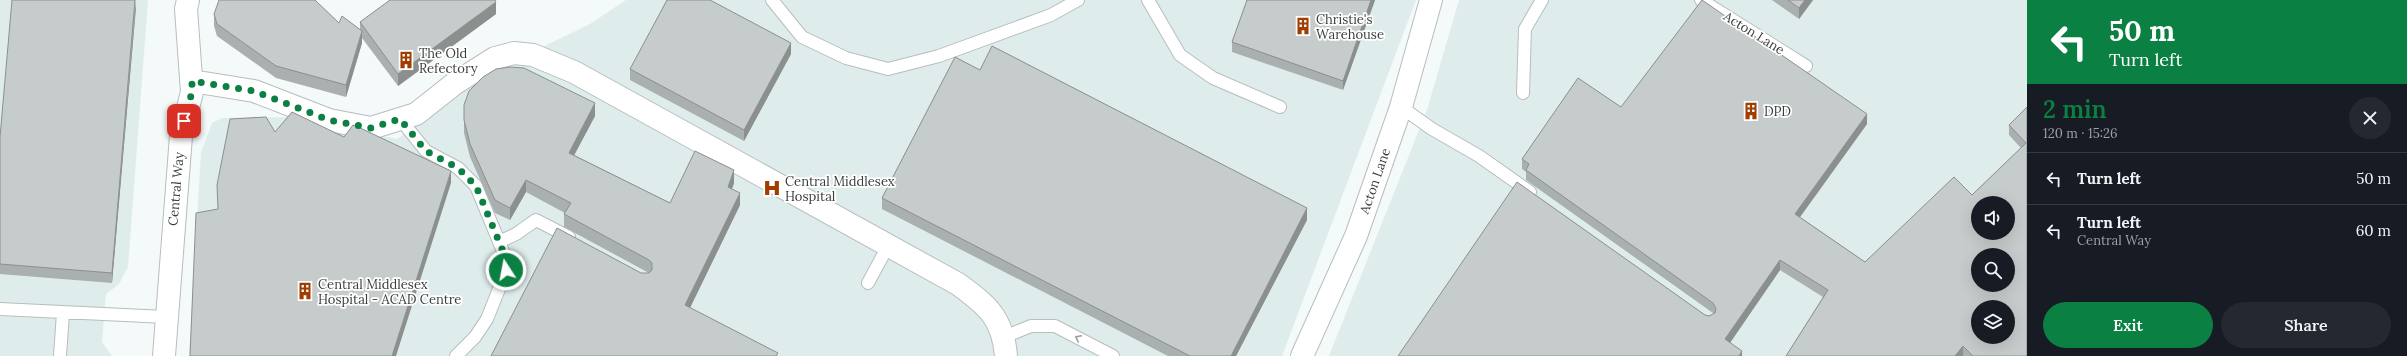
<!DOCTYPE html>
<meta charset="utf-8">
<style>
:root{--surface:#171b24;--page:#242831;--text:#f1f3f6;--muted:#9ea1a6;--line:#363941;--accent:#0b8043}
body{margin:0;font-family:Lora,serif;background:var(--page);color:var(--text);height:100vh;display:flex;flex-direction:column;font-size:15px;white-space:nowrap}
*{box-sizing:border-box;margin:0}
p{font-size:13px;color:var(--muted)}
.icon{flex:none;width:22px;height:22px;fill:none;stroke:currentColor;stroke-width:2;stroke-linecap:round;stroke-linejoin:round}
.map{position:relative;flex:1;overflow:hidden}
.sheet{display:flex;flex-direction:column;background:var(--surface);width:380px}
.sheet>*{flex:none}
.banner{background:#0b8043;color:#fff;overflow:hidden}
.tools{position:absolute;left:1971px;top:196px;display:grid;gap:8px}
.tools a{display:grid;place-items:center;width:44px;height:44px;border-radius:50%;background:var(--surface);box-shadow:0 4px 16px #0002;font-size:20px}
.pin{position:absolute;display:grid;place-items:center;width:34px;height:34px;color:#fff;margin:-17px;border-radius:8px;box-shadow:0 2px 6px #0006}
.me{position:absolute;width:44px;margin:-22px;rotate:349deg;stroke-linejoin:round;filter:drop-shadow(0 0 3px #0008)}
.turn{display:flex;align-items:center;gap:14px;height:84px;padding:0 16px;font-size:18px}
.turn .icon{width:52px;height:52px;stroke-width:2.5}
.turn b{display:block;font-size:28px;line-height:34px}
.round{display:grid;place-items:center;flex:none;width:42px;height:42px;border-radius:21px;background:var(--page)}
.overview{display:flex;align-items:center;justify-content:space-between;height:68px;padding:0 16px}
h1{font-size:24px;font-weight:600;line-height:30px;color:var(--accent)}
.button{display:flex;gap:8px;margin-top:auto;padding:8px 16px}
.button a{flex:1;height:46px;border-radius:24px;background:var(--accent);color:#fff;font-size:16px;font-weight:600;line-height:46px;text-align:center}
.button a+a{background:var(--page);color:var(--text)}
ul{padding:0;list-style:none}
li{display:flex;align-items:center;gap:12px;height:52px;padding:0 16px;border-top:1px solid var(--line)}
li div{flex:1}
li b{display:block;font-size:15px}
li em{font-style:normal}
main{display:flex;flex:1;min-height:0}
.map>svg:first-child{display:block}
.built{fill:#deedec;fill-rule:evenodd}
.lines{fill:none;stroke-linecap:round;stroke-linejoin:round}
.service-casing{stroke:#b8bdbd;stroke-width:14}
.minor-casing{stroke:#b8bdbd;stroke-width:24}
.secondary-casing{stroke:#b8bdbd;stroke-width:24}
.service{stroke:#fff;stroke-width:12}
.minor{stroke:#fff;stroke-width:22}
.secondary{stroke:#fff;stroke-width:22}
.wall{fill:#aaafaf}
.shaded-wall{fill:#8b8f8e}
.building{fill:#c6cccb;stroke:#8b8f8e;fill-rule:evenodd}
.oneway{stroke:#9c9e9e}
.route{stroke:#0b8043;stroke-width:7;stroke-dasharray:0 12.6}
.labels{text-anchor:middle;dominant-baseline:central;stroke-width:3.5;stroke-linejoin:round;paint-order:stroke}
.poi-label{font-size:13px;fill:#3a3c3c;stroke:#fff;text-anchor:start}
.street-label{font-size:13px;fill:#3a3c3c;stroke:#fff}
</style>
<main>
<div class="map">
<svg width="2027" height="356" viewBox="0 0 2027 356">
<rect width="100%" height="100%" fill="#f4f9f9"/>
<path class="built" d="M0,0H148L128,267L119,284L106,294L102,342L112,356H0Z
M626,0H1416L1282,356H189L201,152L212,123L222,118L303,117L397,139L491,72L590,24Z
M1459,0H2027V356H1329L1427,110ZM1978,203H2008V233H1978ZM1978,255H2008V285H1978ZM1978,307H2008V337H1978Z"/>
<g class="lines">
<g class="service-casing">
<path id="service" d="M772,0L802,37L846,58L888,69L939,56L1051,15L1078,0
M1148,0L1180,55L1213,78L1280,107
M1701,0L1806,66
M1523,93L1525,29L1542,0
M1401,107L1432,129L1479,156L1530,192
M400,119L426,151L458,168L476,186L507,261L505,274L487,319L475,337L456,356
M499,242L516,234L536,220L569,237
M868,283L888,246
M0,309L166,317
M1004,337L1031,326H1055L1113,356
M60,356L63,313"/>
</g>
<g class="minor-casing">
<path id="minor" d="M192,81L254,91L329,120L371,128L416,114L454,84L495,58L514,53L533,55L574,72L958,284C987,305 1003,318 1006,356
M164,356L181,136L192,92L186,9L188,0"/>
</g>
<g class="secondary-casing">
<path id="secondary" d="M1302,356L1356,236L1401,107L1431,0"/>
</g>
<use href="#service" class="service"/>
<use href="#minor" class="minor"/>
<use href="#secondary" class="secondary"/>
</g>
<path class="wall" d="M1247,0H1375L1343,90L1232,52V42Z
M1772,0H1813L1799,19Z
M136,7L112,283L0,274V137Z
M214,14L339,23L360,29V22L496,14L398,86L362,38V43L346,97L276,78L217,36L214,26Z
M791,54L744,141L630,80V69Z
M980,70L1307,220L1236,356H1168L882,209V198Z
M464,105L595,116L574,155L670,203L734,183L732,189L740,205L690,308L778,356H491L641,273H649L564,227V214L565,213L526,192L510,220L495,213L470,157L464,133Z
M1621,107L1867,124L1800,217L1865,262L1972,195L2021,148L2009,135V125L2027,107V356H1786L1823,297L1780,270L1730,343L1742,356L1705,315L1709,316L1714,314L1713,313L1526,180V172L1522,169V159Z"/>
<path class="shaded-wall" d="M136,0V7L112,283V273Z
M1371,0H1375L1343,90V81Z
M1805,0H1813L1799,19V8Z
M496,2V14L398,86V74Z
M362,31V43L346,97V85Z
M791,43V54L744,141V130Z
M595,103V116L569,165V153Z
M1867,114V124L1795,224V214Z
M734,170V183L728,200V187Z
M451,171V183L396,356H392Z
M526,180V192L510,220V208Z
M740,193V205L685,318V305Z
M1307,208V220L1236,356H1231Z
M1780,260V270L1725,350V339Z
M1963,346V356H1955Z
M1742,351V356H1739Z"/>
<path class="building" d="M12,0H135L112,273L0,264V137Z
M219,0H315L339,23L342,16L362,31L346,85L276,66L217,24L214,14Z
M390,0H495L496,2L398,74L360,22Z
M667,0H710L791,43L744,130L630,69Z
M1247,0H1371L1343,81L1232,42Z
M1702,0L1867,114L1795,214L1865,262L1954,177L1972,195L2026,143L2009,125L2027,107V356H1973L1963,346L1955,356H1786L1828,290L1780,260L1725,339L1742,351L1739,356H1398L1517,182L1705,315L1709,316L1715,313L1716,309L1713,303L1526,170L1529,164L1522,159L1578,78L1621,107ZM1978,203H2008V233H1978ZM1978,255H2008V285H1978ZM1978,307H2008V337H1978Z
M1788,0H1805L1799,8Z
M992,46L1307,208L1231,356H1190L882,198L955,57L980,70Z
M510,67L524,68L595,103L569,153L670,203L695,151L734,170L728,187L740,193L685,305L778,353L776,356H491L557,228L641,273H649L652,270V263L649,260L564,214L571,203L526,180L510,208L495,200L470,144L464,120V105L469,91L483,77L496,69Z
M292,112L344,137L353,125L356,126L451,171L392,356H190L196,213L218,209L217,185L230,119L266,117L275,132Z"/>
<defs><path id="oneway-chevron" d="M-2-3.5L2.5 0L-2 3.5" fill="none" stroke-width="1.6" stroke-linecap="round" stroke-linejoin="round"/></defs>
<use class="oneway" href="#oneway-chevron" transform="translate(1078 338) rotate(-153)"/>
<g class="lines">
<path class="route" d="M184,121L192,92V81L254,91L329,120L371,128L400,119L426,151L458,168L476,186L507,261L506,270"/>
</g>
<defs>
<g id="building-bare" transform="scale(1.38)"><path d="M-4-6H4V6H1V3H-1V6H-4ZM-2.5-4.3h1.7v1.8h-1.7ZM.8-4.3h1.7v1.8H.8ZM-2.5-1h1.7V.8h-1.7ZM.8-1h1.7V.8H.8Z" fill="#a03d00" stroke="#fff" stroke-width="2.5" paint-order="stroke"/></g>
<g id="hospital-bare" transform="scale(1.38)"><path d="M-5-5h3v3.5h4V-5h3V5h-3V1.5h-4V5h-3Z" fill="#a03d00" stroke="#fff" stroke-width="2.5" paint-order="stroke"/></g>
</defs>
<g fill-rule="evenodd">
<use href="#building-bare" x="1303" y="26"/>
<use href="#building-bare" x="406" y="60"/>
<use href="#building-bare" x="1751" y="111"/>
<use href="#hospital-bare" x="772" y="188"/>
<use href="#building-bare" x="305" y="291"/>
</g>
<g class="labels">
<g class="poi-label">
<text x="1316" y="19">Christie's<tspan x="1316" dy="15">Warehouse</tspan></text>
<text x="419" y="53">The Old<tspan x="419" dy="15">Refectory</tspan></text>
<text x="1764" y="111">DPD</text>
<text x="785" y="181">Central Middlesex<tspan x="785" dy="15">Hospital</tspan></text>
<text x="318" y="284">Central Middlesex<tspan x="318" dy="15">Hospital - ACAD Centre</tspan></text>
</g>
<g class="street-label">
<text transform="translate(1754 33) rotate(32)">Acton Lane</text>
<text transform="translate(1375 181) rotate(-71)">Acton Lane</text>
<text transform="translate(176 189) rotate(-85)">Central Way</text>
</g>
</g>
</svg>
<div class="tools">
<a><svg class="icon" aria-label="sound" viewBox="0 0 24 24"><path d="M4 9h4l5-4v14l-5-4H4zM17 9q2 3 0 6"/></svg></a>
<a><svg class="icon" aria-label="search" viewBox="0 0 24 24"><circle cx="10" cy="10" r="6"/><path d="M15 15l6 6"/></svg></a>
<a><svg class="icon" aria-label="layers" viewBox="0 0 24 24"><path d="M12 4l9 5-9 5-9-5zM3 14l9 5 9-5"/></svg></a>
</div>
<div class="pin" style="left:184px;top:121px;background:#d93025"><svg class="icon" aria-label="arrive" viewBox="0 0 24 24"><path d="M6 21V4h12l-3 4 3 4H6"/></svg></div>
<svg class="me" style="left:506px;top:270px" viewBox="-20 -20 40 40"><circle r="17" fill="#0b8043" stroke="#fff" stroke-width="3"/><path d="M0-11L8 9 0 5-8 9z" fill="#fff"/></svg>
</div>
<section class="sheet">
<div class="banner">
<div class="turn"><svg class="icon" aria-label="left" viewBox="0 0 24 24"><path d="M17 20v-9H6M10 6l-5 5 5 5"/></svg><div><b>50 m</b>Turn left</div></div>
</div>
<div class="overview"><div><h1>2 min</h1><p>120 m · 15:26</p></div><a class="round"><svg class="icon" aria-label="close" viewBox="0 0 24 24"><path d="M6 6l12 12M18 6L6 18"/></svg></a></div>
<ul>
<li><svg class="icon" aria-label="left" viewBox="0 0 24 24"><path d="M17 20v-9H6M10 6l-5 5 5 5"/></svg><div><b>Turn left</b></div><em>50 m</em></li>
<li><svg class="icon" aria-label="left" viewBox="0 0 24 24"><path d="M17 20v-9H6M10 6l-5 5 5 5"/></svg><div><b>Turn left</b><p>Central Way</p></div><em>60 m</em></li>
</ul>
<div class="button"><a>Exit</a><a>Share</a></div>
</section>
</main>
